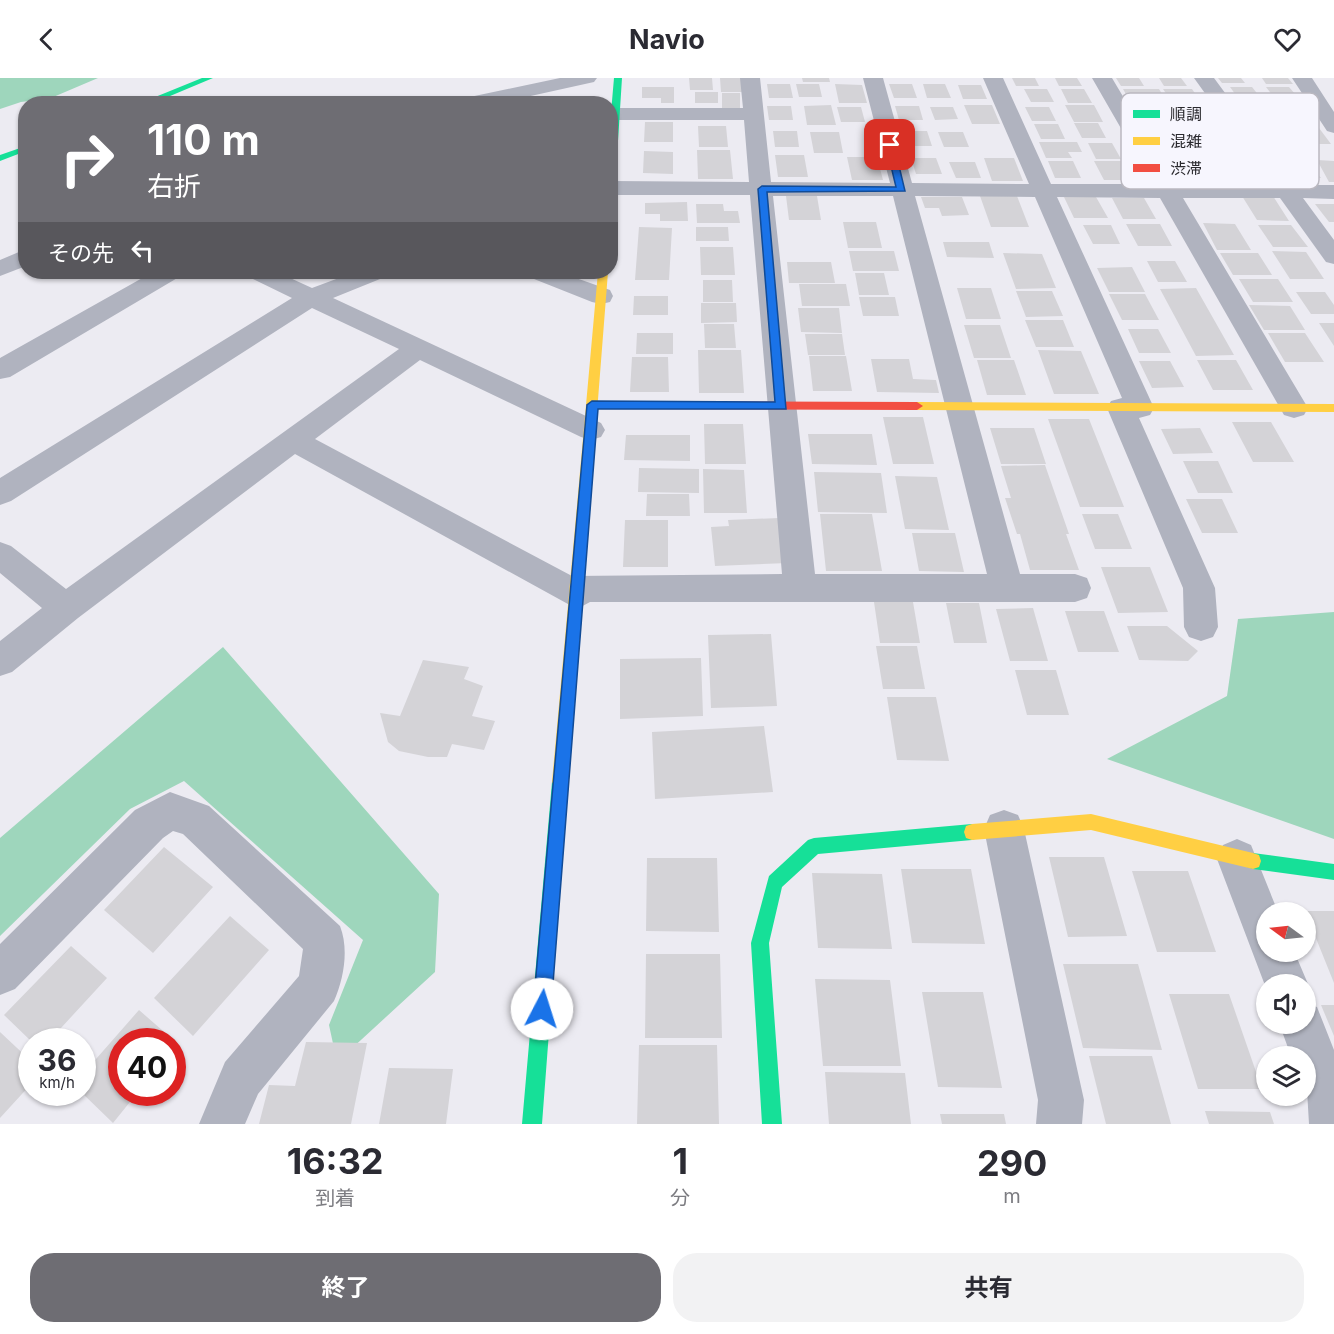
<!DOCTYPE html>
<html lang="ja">
<meta charset="utf-8">
<style>
:root{--surface:#fff;--page:#f2f2f3;--text:#2b2b33;--muted:#7c7c81;--accent:#6e6d73}
body{margin:0;font-family:Inter,"Noto Sans JP",sans-serif;background:var(--page);color:var(--text);height:100vh;display:flex;flex-direction:column;font-size:22px;white-space:nowrap}
*{box-sizing:border-box;margin:0}
p{font-size:20px;color:var(--muted)}
.icon{flex:none;width:33px;height:33px;fill:none;stroke:currentColor;stroke-width:2;stroke-linecap:round;stroke-linejoin:round}
.map{position:relative;height:1046px;overflow:hidden}
.drawer{display:flex;flex-direction:column;background:var(--surface);flex:1}
.drawer>*{flex:none}
.hud{position:absolute;left:18px;top:18px;width:600px;height:183px;border-radius:24px;box-shadow:0 2px 4px #0004;background:#6e6d73;color:#fff;overflow:hidden}
.needle{width:39px;rotate:285deg}
.tools{position:absolute;left:1256px;top:824px;display:grid;gap:12px}
.tools a{display:grid;place-items:center;width:60px;height:60px;border-radius:50%;background:var(--surface);box-shadow:0 2px 4px #0004;font-size:30px}
.speed{position:absolute;left:18px;top:950px;display:flex;gap:12px;font-size:30px;font-weight:700;text-align:center}
.speed>*{display:grid;place-content:center;width:78px;height:78px;border-radius:50%;background:var(--surface);box-shadow:0 2px 4px #0004;line-height:1}
.speed small{font-size:15px;font-weight:400}
.speed .limit{border:9px solid #d22;background:#fff;color:#111}
.pin{position:absolute;display:grid;place-items:center;width:51px;height:51px;color:#fff;margin:-26px;border-radius:12px;box-shadow:0 3px 9px #0006}
.me{position:absolute;width:66px;margin:-33px;rotate:5deg;stroke-linejoin:round;filter:drop-shadow(0 0 4px #0008)}
.turn{display:flex;align-items:center;gap:21px;height:126px;padding:0 30px;font-size:27px}
.turn .icon{width:78px;height:78px;stroke-width:2.5}
.turn b{display:block;font-size:42px;line-height:51px}
.then{display:flex;align-items:center;height:57px;padding:0 30px;background:#0003;gap:12px;font-size:22px}
.eta{display:flex;justify-content:space-evenly;align-items:center;height:102px;text-align:center}
.eta b{font-size:36px;font-weight:700;line-height:42px}
.action{display:flex;gap:12px;margin-top:auto;padding:12px 30px}
.action a{flex:1;height:69px;border-radius:24px;background:var(--accent);color:#fff;font-size:24px;font-weight:700;line-height:69px;text-align:center}
.action a+a{background:var(--page);color:var(--text)}
header{display:flex;justify-content:space-between;align-items:center;height:78px;padding:0 30px;background:var(--surface);font-size:27px;font-weight:700}
.map>svg:first-child{display:block}
.forest{fill:#9ed6bc}
.building{fill:#d4d3d7}
.lines{fill:none;stroke-linecap:round;stroke-linejoin:round}
.street{fill:#b0b3bf;fill-rule:evenodd}
.fast{fill:#16e098;fill-rule:evenodd}
.slow{fill:#ffcf43;fill-rule:evenodd}
.jam{fill:#f24e42;fill-rule:evenodd}
.route{fill:#1a73e8;stroke:#114b97;stroke-width:1.5}
.key{fill:#f7f6fe;stroke:#bab8c0;stroke-width:1.5}
.key-label{font-size:16px;fill:#2a292e}
</style>
<header><svg class="icon" aria-label="back" viewBox="0 0 24 24"><path d="M15 5l-7 7 7 7"/></svg>Navio<svg class="icon" aria-label="heart" viewBox="0 0 24 24"><path d="M12 20l-8-8c-3-5 5-10 8-4 3-6 11-1 8 4z"/></svg></header>
<div class="map">
<svg width="1334" height="1046" viewBox="0 0 1334 1046">
<rect width="100%" height="100%" fill="#ecebf2"/>
<path class="forest" d="M0,0H98L51,20L21,24L0,31Z
M1334,534V761L1107,681L1227,618L1238,541Z
M223,569L439,816L435,894L337,984L329,947L363,862L184,703L130,731L0,858V760Z"/>
<path class="building" d="M689,0H712L713,12H690Z
M720,0H743L744,14H721Z
M802,0H829L830,4H803Z
M1012,0H1035L1039,8H1016Z
M1055,0H1077L1082,8H1059Z
M1116,0H1139L1144,8H1121Z
M1159,0H1181L1187,8H1164Z
M1218,0H1241L1245,5H1222Z
M1262,0H1288L1293,6H1266Z
M767,6H790L793,20H769Z
M796,6H819L822,19H799Z
M835,6L862,7L867,25H839Z
M889,6H912L917,20H894Z
M923,6H945L951,20H927Z
M958,7H981L987,21H963Z
M642,9H674V25H661V20H642Z
M1230,9H1252L1268,29L1244,28Z
M1266,9H1289L1301,23H1277Z
M1024,11H1047L1054,24H1031Z
M1061,11H1084L1092,25H1068Z
M1123,11H1159L1164,19H1152L1155,25H1131Z
M1163,11H1192L1203,27H1174Z
M695,14H718V25H695Z
M722,15H740V31H722Z
M831,27L836,47H807L804,28Z
M964,27H992L1000,46H972Z
M1065,27H1094L1103,44H1074Z
M767,28H791L793,42H769Z
M895,28H919L923,42H899Z
M837,29H861L865,44H841Z
M930,29H953L958,41L935,42Z
M1025,29H1049L1056,43H1032Z
M645,44H673V64H644Z
M1074,45H1098L1106,60H1082Z
M1034,46H1058L1065,61H1041Z
M698,48H726L728,69H699Z
M1294,50H1319L1331,66H1307Z
M773,53H797L799,69H775Z
M903,53H927L932,68H908Z
M810,54H839L843,75H814Z
M938,54H963L969,69H944Z
M1039,64H1077L1082,74H1068L1072,80H1046Z
M1088,65H1112L1121,81H1096Z
M697,72H730L733,101H698Z
M644,73L673,74V96L643,95Z
M775,77H804L808,99H778Z
M847,79H877L883,102H852Z
M911,80H936L942,96H916Z
M984,80H1014L1023,103H992Z
M1317,82L1334,83V104H1329Z
M1048,83H1073L1081,100H1055Z
M1094,83H1124L1135,102H1104Z
M949,84H975L981,100H956Z
M1282,84H1308L1321,100H1295Z
M786,118H817L821,142H789Z
M980,118H1017L1029,149H991Z
M1242,118H1273L1289,143L1257,142Z
M921,119H962L969,137L942,138L939,130H925Z
M1064,119H1096L1108,140H1074Z
M1112,120H1144L1156,141H1123Z
M687,124L688,143H660V136H645V125Z
M696,126H723L724,133H738L740,145H697Z
M1315,126H1334V144H1329Z
M843,144H876L882,170H848Z
M1203,145L1235,146L1251,172H1217Z
M1126,146H1160L1172,168H1138Z
M1083,147H1111L1120,166H1093Z
M1258,147H1291L1308,169H1273Z
M639,149L672,150L669,202H635Z
M696,149H728L729,163H696Z
M943,164H989L994,180L947,179Z
M700,169H733L735,197H701Z
M849,173H894L899,193H853Z
M1272,173L1306,174L1324,201H1290Z
M1003,175L1042,176L1056,210L1016,211Z
M1220,175H1258L1272,197H1233Z
M1147,183H1175L1187,204H1158Z
M787,184H831L835,205H789Z
M1132,189L1145,214H1109L1097,190Z
M855,195H884L889,217H859Z
M1239,201H1278L1293,224H1253Z
M703,202H732L733,224H703Z
M799,206H846L850,228H802Z
M957,210H991L1001,241H966Z
M1196,210L1234,277L1196,278L1160,211Z
M1016,213H1052L1063,238L1026,239Z
M1296,214H1325L1334,227V236H1311Z
M1109,216H1145L1159,242H1122Z
M634,218H668V237H633Z
M859,219H895L899,238H863Z
M701,225H736L737,244L701,245Z
M1249,227L1290,228L1305,252H1264Z
M798,230H839L842,255L801,254Z
M1025,242H1063L1074,269H1036Z
M1319,245H1334V268Z
M704,246H734L736,270H705Z
M964,247H1000L1011,280H974Z
M1128,251H1158L1171,275H1139Z
M637,255H673V276H636Z
M1268,255H1305L1324,284H1285Z
M805,256H842L845,277H808Z
M698,272H741L744,315H699Z
M1038,272L1081,273L1099,316H1054Z
M809,278H846L852,313H813Z
M632,279H668L669,314H630Z
M871,281H909L913,301L936,302L939,315L877,314Z
M977,282H1014L1026,317H987Z
M1197,282H1236L1253,312H1213Z
M1139,283H1170L1184,309L1152,310Z
M883,339H923L934,386H893Z
M1048,341H1089L1124,429H1080Z
M1232,344H1271L1294,384H1253Z
M704,346H743L746,386H705Z
M990,350H1034L1046,386H1001Z
M1200,350L1213,375L1173,376L1161,351Z
M808,356H872L877,387L812,386Z
M626,357H690V383L624,382Z
M1183,383H1218L1233,415H1198Z
M1045,387L1069,456H1066L1079,492H1030L1020,456H1017L1005,420H1011L1001,388Z
M639,390L699,391V415L638,414Z
M703,391L744,392L747,435H704Z
M814,394L881,395L887,435L818,434Z
M895,398L937,399L949,452L905,451Z
M647,416H689L690,438H646Z
M1186,421H1222L1238,455H1202Z
M820,436H872L882,493H826Z
M1082,436H1118L1132,471H1095Z
M779,440L788,485L715,488L711,449L729,448L728,442Z
M625,442H668V489H623Z
M912,455H955L964,494L919,493Z
M1101,489H1150L1168,534L1118,535Z
M874,524H913L920,565H880Z
M946,525H979L987,565H954Z
M1033,530L1048,583H1010L996,531Z
M1065,533H1104L1119,574H1078Z
M1127,548H1167L1198,573L1188,583L1139,582Z
M771,556L777,628L711,630L708,557Z
M876,568H917L925,611H883Z
M701,580L703,638L620,641V581Z
M423,582L469,589L464,601L483,608L472,638L495,643L484,672L452,666L447,679H428L399,673L388,664L380,635L400,638Z
M1015,592H1056L1069,637H1027Z
M887,619H936L949,683L897,682Z
M764,648L773,714L655,721L652,654Z
M164,769L213,809L153,875L104,832Z
M1049,779H1104L1127,858L1068,859Z
M647,780H717L719,854L646,853Z
M901,791H971L985,866L912,865Z
M1132,793H1188L1216,874H1157Z
M812,795L882,796L892,871L818,870Z
M1305,833H1334V905Z
M230,838L269,872L193,958L154,920Z
M71,868L107,900L49,963H31L4,937Z
M646,876H720L722,960H645Z
M1063,886H1138L1162,972L1083,970Z
M815,901L890,902L901,988H823Z
M922,914H983L1002,1010L938,1009Z
M1169,916H1229L1262,1011H1198Z
M1321,927H1334V958Z
M139,932L178,966L172,972V963H122V1014H138L113,1045L81,1014L82,997Z
M0,954L32,984V1005L0,1040Z
M306,964L367,965L351,1046H259L269,1007L295,1008Z
M639,967H717L719,1046H637Z
M1089,978H1152L1171,1046H1106Z
M389,990L453,991L446,1046H379Z
M825,994L905,995L911,1046H829Z
M1205,1033L1270,1034L1274,1046H1209Z
M940,1036H1004L1006,1046H942Z"/>
<g class="lines">
<path class="street" d="M560,0H597L594,4L495,26H455L465,20Z
M740,0H760L771,104L890,105L863,0H883L912,105L1029,106L983,0H1003L1051,106H1153L1092,0H1112L1175,106L1271,107L1194,0H1214L1293,107H1334V121L1303,120L1334,162V186L1326,184L1280,120H1183L1308,330L1304,337L1294,340L1284,337L1160,120L1057,119L1154,330L1150,337L1139,340L1215,510L1218,549L1213,559L1201,563L1189,559L1184,549L1183,510L1107,330L1111,323L1122,320L1035,119L915,118L1020,496H1075L1087,500L1091,510L1087,520L1075,524H590L577,531L295,376L78,540L12,594L0,598V563L42,530L0,495V464L11,468L66,511L399,271L312,230L11,423L0,427V400L292,220L249,199L246,194H277L312,210L355,194H388L385,199L333,220L601,345L605,352L601,359L591,362L581,359L420,282L315,361L572,498L782,496L750,117H610V103L749,104L744,42H610V30H743ZM773,118H893L987,496H815Z
M1292,0H1312L1334,34V55L1327,53Z
M26,171V188L0,198V182Z
M153,194H182L179,199L10,299L0,301V280Z
M526,194H559L610,212L613,218L610,224L601,226L592,224L529,199Z
M170,714L209,728L340,848C349,871 344,900 334,923L258,1016L245,1046H199L225,984L299,898L303,871L183,756L173,753L163,760L15,911L0,917V866L135,732Z
M1004,732L1018,737L1024,751L1084,1022L1082,1046H1036L1038,1022L984,751L990,737Z
M1237,761L1251,767L1278,834H1266V873H1294L1308,906L1305,912V906H1266V910L1217,781L1223,767Z
M1305,925L1317,929L1334,972V1046H1309L1305,978H1291L1279,945H1305Z"/>
<path class="fast" d="M202,0H213L151,26H138Z
M614,0H622L615,110L610,113V46Z
M26,68V73L0,83V77Z
M560,697L565,699L568,704L542,1046H522L552,704L555,699Z
M972,746L978,748L980,754L978,760L972,762L818,776L782,809L769,865L782,1046H762L751,865L769,798L808,762L814,760Z
M1253,775L1334,786V802L1253,791L1247,789L1245,783L1247,777Z"/>
<path class="slow" d="M598,194H608L568,704L565,709L560,711L555,709L552,704Z
M917,324L1334,326V334L917,332L911,328Z
M1091,736L1253,775L1259,777L1261,783L1259,789L1253,791L1091,752L972,762L966,760L964,754L966,748L972,746Z"/>
<path class="jam" d="M592,323L917,324L923,328L917,332L592,331L586,327Z"/>
</g>
<path class="route" d="M890,64L894,67L905,113L767,114L786,331H598L551,931L548,937L542,940L536,937L533,931L587,327L592,323L775,324L758,111L762,108L896,109L886,67Z"/>
<rect x="1121" y="15" width="198" height="96" rx="9" class="key"/>
<rect x="1133" y="32" width="27" height="8" fill="#16e098"/>
<rect x="1133" y="59" width="27" height="8" fill="#ffcf43"/>
<rect x="1133" y="86" width="27" height="8" fill="#f24e42"/>
<g class="key-label">
<text x="1170" y="42">順調</text>
<text x="1170" y="69">混雑</text>
<text x="1170" y="96">渋滞</text>
</g>
</svg>
<div class="tools">
<a><svg class="needle" viewBox="-14 -14 28 28"><path d="M0-13l5 13h-10z" fill="#e53935"/><path d="M0 13l5-13h-10z" fill="#7c7c81"/></svg></a>
<a><svg class="icon" aria-label="sound" viewBox="0 0 24 24"><path d="M4 9h4l5-4v14l-5-4H4zM17 9q2 3 0 6"/></svg></a>
<a><svg class="icon" aria-label="layers" viewBox="0 0 24 24"><path d="M12 4l9 5-9 5-9-5zM3 14l9 5 9-5"/></svg></a>
</div>
<div class="speed"><div>36<small>km/h</small></div><div class="limit">40</div></div>
<div class="pin" style="left:890px;top:67px;background:#d93025"><svg class="icon" aria-label="arrive" viewBox="0 0 24 24"><path d="M6 21V4h12l-3 4 3 4H6"/></svg></div>
<svg class="me" style="left:542px;top:931px" viewBox="-20 -20 40 40"><circle r="19" fill="#fff"/><path d="M0-13L10 11 0 6-10 11z" fill="#1a73e8"/></svg>
<div class="hud">
<div class="turn"><svg class="icon" aria-label="right" viewBox="0 0 24 24"><path d="M7 20v-9h11M14 6l5 5-5 5"/></svg><div><b>110 m</b>右折</div></div>
<div class="then">その先<svg class="icon" aria-label="left" viewBox="0 0 24 24"><path d="M17 20v-9H6M10 6l-5 5 5 5"/></svg></div>
</div>
</div>
<section class="drawer">
<div class="eta">
<div><b>16:32</b><p>到着</p></div>
<div><b>1</b><p>分</p></div>
<div><b>290</b><p>m</p></div>
</div>
<div class="action"><a>終了</a><a>共有</a></div>
</section>
